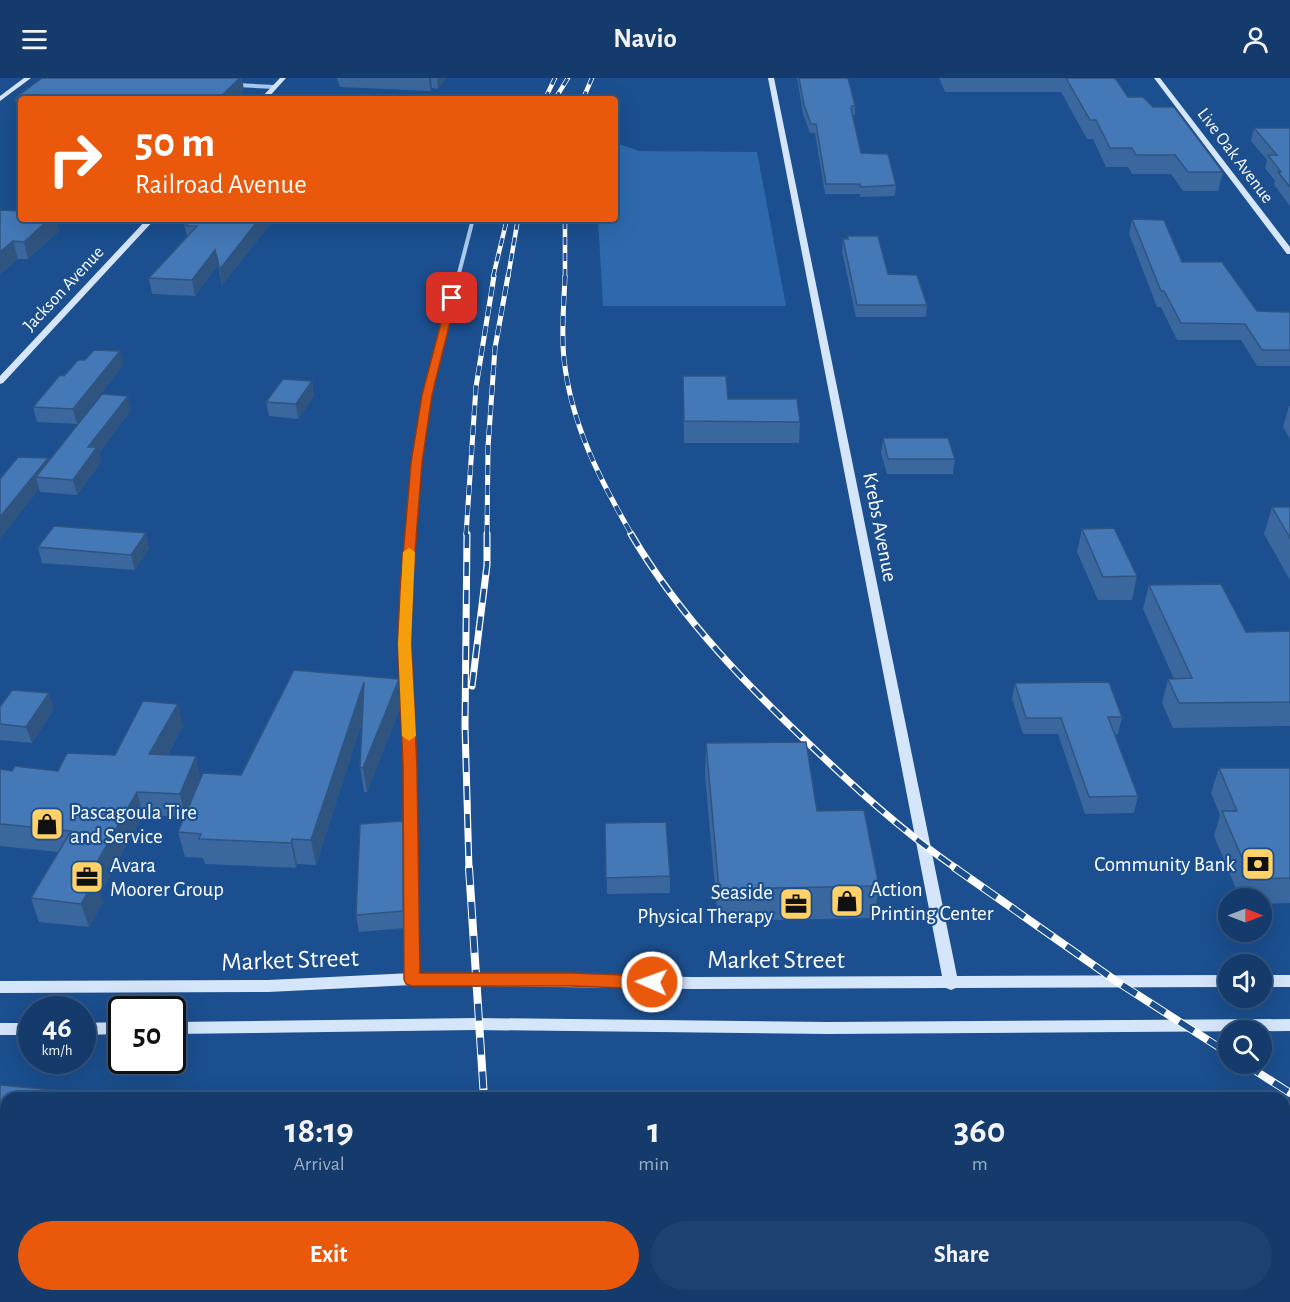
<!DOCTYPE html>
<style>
:root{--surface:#143b6b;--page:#1d4271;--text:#f1f3f6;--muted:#9dadc1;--line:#33557e;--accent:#ea580c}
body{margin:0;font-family:"Alegreya Sans",sans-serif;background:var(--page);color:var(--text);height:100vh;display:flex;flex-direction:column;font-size:22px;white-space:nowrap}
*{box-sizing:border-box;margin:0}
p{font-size:20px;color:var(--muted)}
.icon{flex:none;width:33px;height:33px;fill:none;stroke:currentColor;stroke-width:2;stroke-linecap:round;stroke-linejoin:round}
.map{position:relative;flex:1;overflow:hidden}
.side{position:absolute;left:0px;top:1014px;width:1290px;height:210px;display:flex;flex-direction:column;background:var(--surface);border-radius:18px 18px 0 0;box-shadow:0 6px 24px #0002,0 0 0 2px var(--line)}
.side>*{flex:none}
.top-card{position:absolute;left:18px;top:18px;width:600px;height:126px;border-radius:6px;box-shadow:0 6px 24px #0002,0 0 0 2px var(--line);background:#ea580c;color:#fff;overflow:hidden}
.needle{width:39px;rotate:90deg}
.tools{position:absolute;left:1218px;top:810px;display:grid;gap:12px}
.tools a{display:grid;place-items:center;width:54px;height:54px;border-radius:50%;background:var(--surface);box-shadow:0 6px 24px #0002,0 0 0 2px var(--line);font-size:30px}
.speed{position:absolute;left:18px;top:918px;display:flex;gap:12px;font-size:30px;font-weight:700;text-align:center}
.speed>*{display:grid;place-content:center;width:78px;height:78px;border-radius:50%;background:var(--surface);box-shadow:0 6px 24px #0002,0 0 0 2px var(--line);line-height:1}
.speed small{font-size:15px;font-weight:400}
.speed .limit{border:3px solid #111;border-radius:9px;background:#fff;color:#111}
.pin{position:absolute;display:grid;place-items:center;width:51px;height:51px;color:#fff;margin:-26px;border-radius:12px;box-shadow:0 3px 9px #0006}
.me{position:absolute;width:66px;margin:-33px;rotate:272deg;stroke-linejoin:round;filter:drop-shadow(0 0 4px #0008)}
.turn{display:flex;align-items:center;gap:21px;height:126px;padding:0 18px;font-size:27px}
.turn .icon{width:78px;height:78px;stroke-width:2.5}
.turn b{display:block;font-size:42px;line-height:51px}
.eta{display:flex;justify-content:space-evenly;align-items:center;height:102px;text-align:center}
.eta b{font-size:36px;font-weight:700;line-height:42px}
.button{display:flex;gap:12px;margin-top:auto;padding:12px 18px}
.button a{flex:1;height:69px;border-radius:36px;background:var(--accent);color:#fff;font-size:24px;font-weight:700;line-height:69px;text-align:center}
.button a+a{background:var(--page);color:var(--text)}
header{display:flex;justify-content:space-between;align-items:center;height:78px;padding:0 18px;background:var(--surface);font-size:27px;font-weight:700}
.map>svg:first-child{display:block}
.green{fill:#2e69ad}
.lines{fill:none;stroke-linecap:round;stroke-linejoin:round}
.street-far3{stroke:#a9c9ee;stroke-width:4}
.street-far2{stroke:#a9c9ee;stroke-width:4.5}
.street-far1{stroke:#a9c9ee;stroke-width:6}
.street{stroke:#a9c9ee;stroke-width:8}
.secondary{fill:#d6e6fa;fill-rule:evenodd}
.rail-far3-casing{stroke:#fff;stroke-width:4.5}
.rail-far2-casing{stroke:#fff;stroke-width:5}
.rail-far1-casing{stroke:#fff;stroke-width:7}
.rail-casing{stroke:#fff;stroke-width:8}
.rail-far3{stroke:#1b4f8f;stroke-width:3;stroke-dasharray:8;stroke-linecap:butt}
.rail-far2{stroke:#1b4f8f;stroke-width:4;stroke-dasharray:10;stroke-linecap:butt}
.rail-far1{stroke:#1b4f8f;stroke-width:4.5;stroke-dasharray:14;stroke-linecap:butt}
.rail{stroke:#1b4f8f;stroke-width:6;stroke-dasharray:17;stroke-linecap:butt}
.wall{fill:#3a679d}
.shaded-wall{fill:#305480}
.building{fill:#4478b7;stroke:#305480;stroke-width:1.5}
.route{fill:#ea580c;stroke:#983908;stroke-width:1.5}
.slow{fill:#f59e0b}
.labels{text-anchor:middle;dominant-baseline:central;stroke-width:4.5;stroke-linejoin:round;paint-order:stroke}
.far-street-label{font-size:18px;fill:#fff;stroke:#1b4f8f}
.street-label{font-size:21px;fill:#fff;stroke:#1b4f8f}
.poi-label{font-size:21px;fill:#fff;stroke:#1b4f8f;text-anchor:start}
.near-street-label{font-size:26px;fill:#fff;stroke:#1b4f8f}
</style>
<header><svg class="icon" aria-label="menu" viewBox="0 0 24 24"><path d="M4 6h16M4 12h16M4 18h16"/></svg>Navio<svg class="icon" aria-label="person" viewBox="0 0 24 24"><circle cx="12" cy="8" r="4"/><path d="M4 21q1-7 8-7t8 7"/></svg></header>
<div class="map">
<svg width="1290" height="1224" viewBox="0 0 1290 1224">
<rect width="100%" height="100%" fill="#1b4f8f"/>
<path class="green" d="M615,39L620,40L616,65L639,73L757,74L786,228H603L598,141H615Z"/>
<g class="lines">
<path class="street-far3" d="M237,7L275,9
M458,199L473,141"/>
<path class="street-far2" d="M411,457L417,385L427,317L458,198"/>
<path class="street-far1" d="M411,456L404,565L410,688L411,791"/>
<path class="street" d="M411,790L412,901"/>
<path class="secondary" d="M24,0H31L0,23V18Z
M280,0H286L267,21H260Z
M768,0H774L957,898L1228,897V909L956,910L951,912L946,910L693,911L412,907L268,914L0,915V903L268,902L412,895L693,899L942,898Z
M1154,0H1160L1290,169V176H1287Z
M147,141H155L3,305L0,306V298Z
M1262,897H1290V909H1262Z
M476,940L828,944L1290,941V953L828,956L476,952L172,956V944Z
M122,944V956L82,957V945Z
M0,945H32V957H0Z"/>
<g class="rail-far3-casing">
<path id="rail-far3" d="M545,21L555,0
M555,21L568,0
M583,21L592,0
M493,199L507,141
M508,199L518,141
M565,199V141"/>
</g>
<g class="rail-far2-casing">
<path id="rail-far2" d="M565,198C564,225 561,254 564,281C571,346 600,402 632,457
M466,457L476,309L494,198
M487,457L488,369L495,270L508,198"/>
</g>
<g class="rail-far1-casing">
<path id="rail-far1" d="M467,456L465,648L469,791
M631,456C681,541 752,613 824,680C866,720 909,758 957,791
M472,608L487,487V456"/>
</g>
<g class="rail-casing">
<path id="rail" d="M469,790L484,1020
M955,790L1116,903L1228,975
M1245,986L1290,1015
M503,1218L504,1224"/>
</g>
<use href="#rail-far3" class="rail-far3"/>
<use href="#rail-far2" class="rail-far2"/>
<use href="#rail-far1" class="rail-far1"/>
<use href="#rail" class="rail"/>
</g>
<path class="wall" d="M337,0H446L438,11L432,10L430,13L340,9Z
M797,0H848L855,27V37H852L861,75L896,107L895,118L860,119V116H825L815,55H810L803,36Z
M939,0H1115L1128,19L1153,29L1223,94L1218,113H1183L1171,96H1132L1128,89H1106L1093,61H1087L1061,14H945Z
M244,12L234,21H21V33H18L15,20Z
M1254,50H1290V128L1274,107L1275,103L1265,90L1267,82L1251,63Z
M21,141H56L59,153L28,181H18L0,196Z
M274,141L222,207L218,187L195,218L152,216L149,200L187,159L184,145Z
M1132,141L1182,184L1257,233L1290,234V288H1257L1241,262H1177L1161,229H1157L1129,156Z
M847,158L888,196L927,227L926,239H856L842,173L843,161H847Z
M85,282L123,287L77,346L37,344L33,329L64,298Z
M683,298L728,321L800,344L799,365H684Z
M312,303L314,318L298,341L269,338L266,324Z
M1289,328H1290V361L1283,349Z
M131,332L99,375L101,384L77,417L40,414L39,411L0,460V401L48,380L49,383Z
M883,360L955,381L953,396H887L881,375Z
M1272,429H1290V502L1264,456Z
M1082,451L1137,498L1132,522H1098L1077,474Z
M38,469L149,470L135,492L42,485Z
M1149,507L1246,554L1290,553V648L1173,650L1162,625L1168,601H1174L1143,531Z
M1015,605L1122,639L1118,656H1114L1138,718L1134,735L1085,736L1058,656H1023L1012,621Z
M402,625L367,714H364L360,689L362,644L316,787L297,786L296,790L205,786L203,780L185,779L178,754L185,739L143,737L100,816L103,824L89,849L39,844L31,820L58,774L0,768V691L12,693H58L115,677L183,648L168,676L201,700L241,697Z
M0,629L54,631L32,665L0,662Z
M706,665L817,733L879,808L874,840L718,843L705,697Z
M1219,690H1290V825L1262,826V820H1240L1214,758L1220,737L1211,715Z
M605,745L670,798V815L607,816Z
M405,760L406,850L359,854L356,837Z
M0,1007L6,1020V1109L0,1108Z
M223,1218H268L267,1221Z"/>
<path class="shaded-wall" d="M240,0H242L244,12L234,21H218Z
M429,0H431L432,10L430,13Z
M437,0H446L438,11Z
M49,141H56L59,153L28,181L24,164Z
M259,141H274L222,207L220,191Z
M13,163L18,181L0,196V174Z
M215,172L218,187L195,218L192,202Z
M120,273L123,287L77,346L73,331Z
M312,303L314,318L298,341L296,326Z
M128,318L131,332L99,375L101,384L77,417L73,402L88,369Z
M48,380L52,395L36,399L39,411L0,460V439Z
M146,455L149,470L135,492L131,477Z
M399,601L402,625L367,714L363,690Z
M364,604L367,628L316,787L311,762Z
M49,615L54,631L32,665L26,649Z
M178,626L183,648L155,699L149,676Z
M196,678L201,701L185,739L180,716Z
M137,714L143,737L100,816L103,824L89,849L81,826L88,800Z
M403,743L405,760L406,850L403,833Z
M292,761L297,786L296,790L291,765Z
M64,1013L67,1020H61Z
M99,1218H119L117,1224H97Z
M379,1218H389L388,1224H377Z"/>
<path class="building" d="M42,0H240L218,21H31L15,20Z
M799,0H848L855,27L852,28L851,30L861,75L888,76L896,107L861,109L860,106H826L816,46H811L804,27Z
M1066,0H1115L1128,19H1143L1153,29H1174L1223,94H1188L1175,77H1136L1132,70H1110L1096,42H1090Z
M1254,50H1290V109L1278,94H1281L1268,77H1277Z
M0,132L21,133V141H49L24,164L13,163L0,174Z
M188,141H259L220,191L215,172L192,202L149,200L197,148H186L188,145H184Z
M1132,141L1164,142L1182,184H1222L1257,233L1290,234V272H1262L1245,246L1181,245L1164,213H1161Z
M847,158H878L888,196L917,197L927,227H857L843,161H848Z
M94,272L120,273L73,331L33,329L60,297L64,298L78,282H85Z
M683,298H726L728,321H797L800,344L684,343Z
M283,301L312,303L296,326L266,324Z
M102,316L128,318L88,369H97L73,402L36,399Z
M883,360H948L955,381H888Z
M18,379L48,380L0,439V401Z
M1272,429H1290V460Z
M54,448L146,455L131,477L38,469Z
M1114,450L1137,498L1103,499L1082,451Z
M1221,506L1246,554L1290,553V624L1179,625L1168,601L1192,600L1149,507Z
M294,592L399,601L363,690L360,689L364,604L311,762L292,761L291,765L199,761L201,756L178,754L203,695L241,697Z
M1109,604L1122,639H1108L1138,718L1089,719L1061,640H1026L1015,605Z
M12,612L49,615L26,649L0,646V629Z
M143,623L178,626L149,676L196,678L180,716L137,714L88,800L95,801L81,826L31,820L71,753L0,746V691L12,693L15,688L58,693L67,675L115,677Z
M806,664L817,733L864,732L879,808L719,811L706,665Z
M1219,690H1290V800L1251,801L1222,733H1237Z
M403,743V833L356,837L360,746Z
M666,744L670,798L606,800L605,745Z
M0,1007L64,1013L61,1020H6V1085L0,1084Z
M14,1218H99L97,1224H11Z
M299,1218H379L377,1224H297Z"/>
<path class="route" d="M448,218L456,220L432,317L422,385L412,512L411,566L417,688L420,895H571L652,898L658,899L661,904L658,909L652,911L571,908H412L406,906L404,901L403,688L398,566L400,512L411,385L422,317Z"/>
<path class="slow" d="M409,470L415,474L411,566L416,658L409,663L402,658L398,566L403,474Z"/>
<defs>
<g id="shop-square" transform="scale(1.725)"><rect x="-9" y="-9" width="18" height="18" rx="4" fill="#ffd166" stroke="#1b4f8f"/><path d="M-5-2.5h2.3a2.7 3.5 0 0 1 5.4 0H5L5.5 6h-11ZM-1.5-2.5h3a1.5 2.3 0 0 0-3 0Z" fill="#111"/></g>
<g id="bank-square" transform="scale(1.725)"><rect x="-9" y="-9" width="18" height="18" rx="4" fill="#ffd166" stroke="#1b4f8f"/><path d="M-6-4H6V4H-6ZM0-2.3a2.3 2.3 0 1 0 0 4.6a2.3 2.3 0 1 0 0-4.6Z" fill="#111"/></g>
<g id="office-square" transform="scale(1.725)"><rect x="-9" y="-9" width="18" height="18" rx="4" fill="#ffd166" stroke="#1b4f8f"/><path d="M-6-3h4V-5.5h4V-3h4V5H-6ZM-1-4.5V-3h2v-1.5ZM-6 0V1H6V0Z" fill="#111"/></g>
</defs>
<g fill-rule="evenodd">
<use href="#shop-square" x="47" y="746"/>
<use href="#bank-square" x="1258" y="786"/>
<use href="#office-square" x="87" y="799"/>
<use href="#shop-square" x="847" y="823"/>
<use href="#office-square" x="796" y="826"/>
</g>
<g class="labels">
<g class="far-street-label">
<text transform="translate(1235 78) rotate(53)">Live Oak Avenue</text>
<text transform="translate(64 211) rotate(-47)">Jackson Avenue</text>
</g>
<g class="street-label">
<text transform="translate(880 449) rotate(79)">Krebs Avenue</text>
</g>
<g class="poi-label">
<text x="70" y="734">Pascagoula Tire<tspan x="70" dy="24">and Service</tspan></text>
<text x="1235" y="786" text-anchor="end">Community Bank</text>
<text x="110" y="787">Avara<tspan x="110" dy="24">Moorer Group</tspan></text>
<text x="870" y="811">Action<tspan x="870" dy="24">Printing Center</tspan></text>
<text x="773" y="814" text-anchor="end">Seaside<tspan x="773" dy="24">Physical Therapy</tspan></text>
</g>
<g class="near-street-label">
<text transform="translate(290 882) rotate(-2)">Market Street</text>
<text x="776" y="882">Market Street</text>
</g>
</g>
</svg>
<div class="tools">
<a><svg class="needle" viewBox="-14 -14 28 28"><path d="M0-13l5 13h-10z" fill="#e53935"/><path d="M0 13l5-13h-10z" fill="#9dadc1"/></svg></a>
<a><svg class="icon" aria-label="sound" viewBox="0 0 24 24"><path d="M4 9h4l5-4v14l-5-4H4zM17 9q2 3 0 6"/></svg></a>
<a><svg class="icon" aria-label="search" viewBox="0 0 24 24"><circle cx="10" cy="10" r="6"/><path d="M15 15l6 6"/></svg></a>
</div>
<div class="speed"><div>46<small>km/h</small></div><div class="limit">50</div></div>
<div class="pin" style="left:452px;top:220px;background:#d93025"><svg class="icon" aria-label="arrive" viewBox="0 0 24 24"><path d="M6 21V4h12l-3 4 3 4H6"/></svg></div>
<svg class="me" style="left:652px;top:904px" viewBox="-20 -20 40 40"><circle r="17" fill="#ea580c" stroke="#fff" stroke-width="3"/><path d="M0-11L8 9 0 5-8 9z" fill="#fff"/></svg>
<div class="top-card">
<div class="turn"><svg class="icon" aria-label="right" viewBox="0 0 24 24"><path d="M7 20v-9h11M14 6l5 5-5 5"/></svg><div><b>50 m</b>Railroad Avenue</div></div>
</div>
<section class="side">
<div class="eta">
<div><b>18:19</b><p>Arrival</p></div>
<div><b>1</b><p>min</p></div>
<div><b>360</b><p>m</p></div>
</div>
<div class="button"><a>Exit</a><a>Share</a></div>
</section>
</div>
